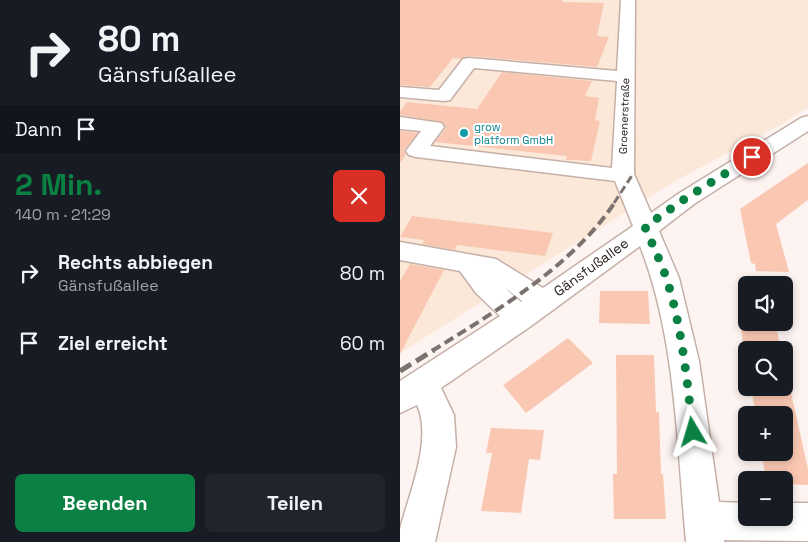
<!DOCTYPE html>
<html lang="de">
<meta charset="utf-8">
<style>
:root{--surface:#171b24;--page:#20242c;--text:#f1f3f6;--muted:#9ea1a6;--accent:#0b8043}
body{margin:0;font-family:"Space Grotesk",sans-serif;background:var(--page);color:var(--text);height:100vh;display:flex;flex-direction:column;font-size:19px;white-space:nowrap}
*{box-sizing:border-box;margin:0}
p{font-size:16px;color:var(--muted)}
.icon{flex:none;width:28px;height:28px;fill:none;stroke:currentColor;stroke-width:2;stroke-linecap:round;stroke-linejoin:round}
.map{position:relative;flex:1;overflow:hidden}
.panel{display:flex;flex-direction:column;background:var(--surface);width:400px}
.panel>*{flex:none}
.hud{background:#171b24;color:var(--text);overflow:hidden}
.buttons{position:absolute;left:338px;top:276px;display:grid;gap:10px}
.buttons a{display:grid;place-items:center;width:55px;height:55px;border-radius:8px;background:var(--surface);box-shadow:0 2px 8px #0003;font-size:25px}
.pin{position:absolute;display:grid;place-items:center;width:42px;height:42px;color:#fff;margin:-21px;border:2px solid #fff;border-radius:50%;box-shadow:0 1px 5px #0007}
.me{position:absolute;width:55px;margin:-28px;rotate:353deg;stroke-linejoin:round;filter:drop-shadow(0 0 4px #0008)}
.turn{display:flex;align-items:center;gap:18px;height:105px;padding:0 15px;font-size:22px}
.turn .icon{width:65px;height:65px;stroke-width:2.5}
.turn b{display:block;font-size:35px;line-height:42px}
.then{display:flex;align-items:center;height:48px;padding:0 15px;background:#0003;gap:10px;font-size:19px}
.round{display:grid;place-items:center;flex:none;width:52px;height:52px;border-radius:8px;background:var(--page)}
.head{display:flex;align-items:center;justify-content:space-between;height:85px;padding:0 15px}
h1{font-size:30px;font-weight:800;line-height:38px;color:var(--accent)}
.action{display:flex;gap:10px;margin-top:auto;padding:10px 15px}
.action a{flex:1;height:58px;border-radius:8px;background:var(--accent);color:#fff;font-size:20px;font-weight:800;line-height:58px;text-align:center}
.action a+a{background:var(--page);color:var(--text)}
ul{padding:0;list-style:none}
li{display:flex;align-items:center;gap:15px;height:70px;padding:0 15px}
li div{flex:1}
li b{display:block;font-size:19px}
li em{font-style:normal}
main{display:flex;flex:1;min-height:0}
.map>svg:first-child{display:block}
.industrial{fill:#fbe8d8}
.building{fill:#fac8b2}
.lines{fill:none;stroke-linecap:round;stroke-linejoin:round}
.minor-casing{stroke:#c5b0a7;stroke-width:3}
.minor{fill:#fff;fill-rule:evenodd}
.rail-far2{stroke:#7b726f;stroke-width:3;stroke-dasharray:8 4;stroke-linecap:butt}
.rail-far1{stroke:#7b726f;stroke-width:4;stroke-dasharray:10 5;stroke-linecap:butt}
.rail{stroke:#7b726f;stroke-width:5;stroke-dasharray:13 6;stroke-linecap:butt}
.route{stroke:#0b8043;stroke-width:9;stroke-dasharray:0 16.2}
.culture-dot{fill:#0f9aa8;stroke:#fff;stroke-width:2}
.labels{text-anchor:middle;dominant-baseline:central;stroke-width:4;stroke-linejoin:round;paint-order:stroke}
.far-street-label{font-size:11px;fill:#28201d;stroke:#fff}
.far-culture-label{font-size:11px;fill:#0d838f;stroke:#fff;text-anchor:start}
.street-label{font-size:14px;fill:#28201d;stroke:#fff}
</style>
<main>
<section class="panel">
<div class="hud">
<div class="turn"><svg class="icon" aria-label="right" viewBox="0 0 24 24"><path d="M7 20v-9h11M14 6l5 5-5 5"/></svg><div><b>80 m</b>Gänsfußallee</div></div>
<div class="then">Dann<svg class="icon" aria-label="arrive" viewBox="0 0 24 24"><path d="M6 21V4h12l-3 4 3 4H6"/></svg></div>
</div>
<div class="head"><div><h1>2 Min.</h1><p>140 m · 21:29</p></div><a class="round" style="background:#d93025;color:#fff"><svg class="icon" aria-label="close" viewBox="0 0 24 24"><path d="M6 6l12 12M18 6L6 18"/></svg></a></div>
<ul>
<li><svg class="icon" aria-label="right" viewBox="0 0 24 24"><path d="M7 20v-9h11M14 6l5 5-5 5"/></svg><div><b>Rechts abbiegen</b><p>Gänsfußallee</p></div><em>80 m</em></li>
<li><svg class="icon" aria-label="arrive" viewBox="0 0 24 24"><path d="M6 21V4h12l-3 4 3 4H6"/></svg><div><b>Ziel erreicht</b></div><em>60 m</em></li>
</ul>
<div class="action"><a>Beenden</a><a>Teilen</a></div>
</section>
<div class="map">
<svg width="408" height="542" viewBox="0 0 408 542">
<rect width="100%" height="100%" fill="#fdf3f0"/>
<path class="industrial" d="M0,0H408V107L382,124L277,180L0,353Z"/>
<path class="building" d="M0,0H163L162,2L204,3L197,36L209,37L197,67L69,56L61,59L53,58L30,87L0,85Z
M102,72L192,81L185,96L199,98L195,120L200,121L191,161L166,160L167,156L35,142L46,128L42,122L0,115V111L7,102L77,109Z
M0,131L18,133L4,150L6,155L0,163Z
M408,163V200L376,224L389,272L356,271L355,264L351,263L340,209Z
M12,216L129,230L153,233L145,256L57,245L55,250L22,244L24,240L0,237Z
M10,264L44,270L0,354V281Z
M200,291H248L250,324L199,323Z
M340,322H375L381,350H344Z
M168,338L193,363L126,413L103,385Z
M216,355H254L256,412H259L261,474H263L266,519H214L213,474H217Z
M351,388H390L408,469V485L384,484V480H366L363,461H368L366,452H384V415H356Z
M91,428L144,430L140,460L129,459L121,513L81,511L92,453H86Z"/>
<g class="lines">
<g class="minor-casing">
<path id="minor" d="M221,0H235L234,174L251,213L278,194L401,118L408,116V131L294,204L259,231L279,278L299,361L319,502L346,503V518H384V503H408V541L324,540V542H286C277,445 276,337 240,246L131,326L41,388L54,415L56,447L35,542H0V529C9,494 33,439 17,405L0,413V381L100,316L76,293L60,271L0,260V242L96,259L143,288L233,226L215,181L16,157L9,155L6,151L21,131L0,129V117L41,123L44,127L30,146L212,168L217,81L74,68L50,100L44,101L0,97V87L39,90L63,59L69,58L217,71ZM106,289L108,290L122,301L121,302Z"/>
</g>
<use href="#minor" class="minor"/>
<path class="rail-far2" d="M214,203L233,174"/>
<path class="rail-far1" d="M32,351C96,311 173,266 215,202"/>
<path class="rail" d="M0,371L34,350"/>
</g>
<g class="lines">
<path class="route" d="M293,432C287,381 282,326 266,277C260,260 252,244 245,227L286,198L352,157"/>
</g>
<circle class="culture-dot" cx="64" cy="133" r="5"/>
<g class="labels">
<g class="far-street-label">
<text transform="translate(224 116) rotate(-88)">Groenerstraße</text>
</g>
<g class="far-culture-label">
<text x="74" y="127">grow<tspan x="74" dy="13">platform GmbH</tspan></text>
</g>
<g class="street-label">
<text transform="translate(191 267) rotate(-36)">Gänsfußallee</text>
</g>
</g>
</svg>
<div class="buttons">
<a><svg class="icon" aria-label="sound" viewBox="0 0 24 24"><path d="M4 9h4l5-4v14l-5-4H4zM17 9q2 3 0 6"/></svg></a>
<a><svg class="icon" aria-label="search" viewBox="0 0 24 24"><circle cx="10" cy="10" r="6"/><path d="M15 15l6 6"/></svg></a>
<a>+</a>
<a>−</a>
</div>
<div class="pin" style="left:352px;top:157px;background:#d93025"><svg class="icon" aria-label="arrive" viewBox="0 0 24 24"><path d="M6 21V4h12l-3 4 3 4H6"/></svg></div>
<svg class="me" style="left:293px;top:432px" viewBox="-20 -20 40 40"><path d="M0-17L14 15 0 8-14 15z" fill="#0b8043" stroke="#fff" stroke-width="4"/></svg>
</div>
</main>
